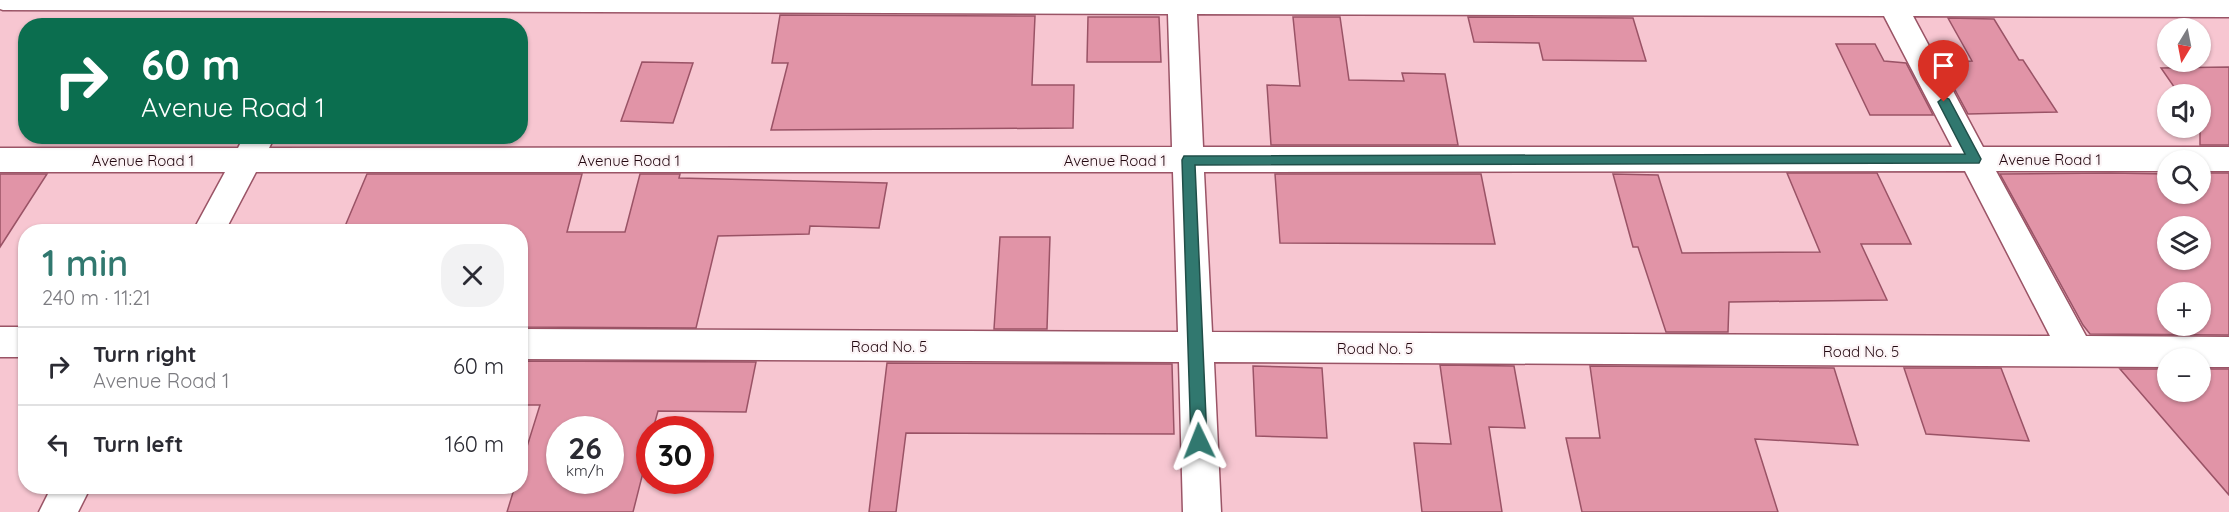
<!DOCTYPE html>
<meta charset="utf-8">
<style>
:root{--surface:#fff;--page:#f2f2f3;--text:#2b2b33;--muted:#7c7c81;--line:#e1e1e2;--accent:#31786f}
body{margin:0;font-family:Quicksand,sans-serif;background:var(--page);color:var(--text);height:100vh;display:flex;flex-direction:column;font-size:22px;white-space:nowrap}
*{box-sizing:border-box;margin:0}
p{font-size:20px;color:var(--muted)}
.icon{flex:none;width:33px;height:33px;fill:none;stroke:currentColor;stroke-width:2;stroke-linecap:round;stroke-linejoin:round}
.map{position:relative;flex:1;overflow:hidden}
.panel{position:absolute;left:18px;top:224px;width:510px;height:270px;display:flex;flex-direction:column;background:var(--surface);border-radius:24px;box-shadow:0 2px 4px #0004}
.panel>*{flex:none}
.guide{position:absolute;left:18px;top:18px;width:510px;height:126px;border-radius:24px;box-shadow:0 2px 4px #0004;background:#0b6e4f;color:#fff;overflow:hidden}
.needle{width:39px;rotate:190deg}
.tools{position:absolute;left:2157px;top:18px;display:grid;gap:12px}
.tools a{display:grid;place-items:center;width:54px;height:54px;border-radius:50%;background:var(--surface);box-shadow:0 2px 4px #0004;font-size:30px}
.speed{position:absolute;left:546px;top:416px;display:flex;gap:12px;font-size:30px;font-weight:700;text-align:center}
.speed>*{display:grid;place-content:center;width:78px;height:78px;border-radius:50%;background:var(--surface);box-shadow:0 2px 4px #0004;line-height:1}
.speed small{font-size:15px;font-weight:400}
.speed .limit{border:9px solid #d22;background:#fff;color:#111}
.pin{position:absolute;display:grid;place-items:center;width:51px;height:51px;color:#fff;margin:-62px -26px;border-radius:50% 50% 50% 0;rotate:-45deg;box-shadow:0 0 6px #0007}
.pin .icon{rotate:45deg}
.me{position:absolute;width:66px;margin:-33px;rotate:358deg;stroke-linejoin:round;filter:drop-shadow(0 0 4px #0008)}
.turn{display:flex;align-items:center;gap:21px;height:126px;padding:0 24px;font-size:27px}
.turn .icon{width:78px;height:78px;stroke-width:2.5}
.turn b{display:block;font-size:42px;line-height:51px}
.round{display:grid;place-items:center;flex:none;width:63px;height:63px;border-radius:24px;background:var(--page)}
.headline{display:flex;align-items:center;justify-content:space-between;height:102px;padding:0 24px}
h1{font-size:36px;font-weight:600;line-height:45px;color:var(--accent)}
ul{padding:0;list-style:none}
li{display:flex;align-items:center;gap:18px;height:78px;padding:0 24px;border-top:2px solid var(--line)}
li div{flex:1}
li b{display:block;font-size:22px}
li em{font-style:normal}
.map>svg:first-child{display:block}
.building{fill:#e194a7;stroke:#9a5366;stroke-width:1.5;fill-rule:evenodd}
.lines{fill:none;stroke-linecap:round;stroke-linejoin:round}
.minor-casing{stroke:#9a5466;stroke-width:3}
.minor{fill:#fff;fill-rule:evenodd}
.route{fill:#31786f;stroke:#204e48;stroke-width:1.5}
.labels{text-anchor:middle;dominant-baseline:central;stroke-width:4.5;stroke-linejoin:round;paint-order:stroke}
.street-label{font-size:15px;fill:#230810;stroke:#fcf4f6}
</style>
<div class="map">
<svg width="2229" height="512" viewBox="0 0 2229 512">
<rect width="100%" height="100%" fill="#f7c6d1"/>
<path class="building" d="M780,15L1035,16L1032,85H1074L1073,128L771,130L788,63H772Z
M1088,17H1159L1161,62H1087Z
M1293,17H1340L1349,80L1404,81L1402,73L1445,74L1458,145H1271L1267,85L1300,86Z
M1468,17L1633,18L1646,61L1543,60L1539,43L1474,42Z
M1948,18L1994,19L2019,60H2023L2057,112L1968,114L1940,62L1972,61Z
M1836,44H1875L1884,61L1906,63L1933,115H1870Z
M642,62L693,63L673,123L621,121Z
M2229,67V145H2200V94H2179L2161,68Z
M1787,173H1877L1911,244H1861L1887,300L1729,302L1728,332H1666L1638,247H1633L1613,174L1658,175L1682,253L1820,252Z
M2110,173L2168,174V194H2200V173H2229V335L2090,334L2083,325L2000,174ZM2168,226H2200V260H2168ZM2168,292H2200V326H2168Z
M0,174H47L0,247Z
M367,174H582L567,232H625L640,174H680L679,178L887,183L879,228L810,226L809,234L718,236L696,328L520,327V231H343Z
M1275,174H1481L1495,244L1280,243Z
M1000,237H1050L1047,329H994Z
M520,361L756,362L746,412L658,411L653,429H650V445L633,512H507L515,486H520V469L540,405H520ZM560,429H610V480H560Z
M887,363L1172,364L1174,434L906,433L896,512H869Z
M1440,365L1514,366L1525,428L1489,427L1502,512H1422L1414,443L1451,444Z
M1253,366L1322,368L1327,438L1256,436Z
M1590,366L1834,368L1858,445L1755,439L1778,512H1582L1566,438H1600Z
M1904,368H2001L2029,441L1926,434Z
M2120,369H2168V392H2200V369H2229V495Z"/>
<g class="lines">
<g class="minor-casing">
<path id="minor" d="M0,0H2229V17L1913,16L1983,147H2229V171H2200V160H2168V171H1996L2086,336L2229,337V367H2200V358H2168V367L1214,362L1221,512H1183L1179,362L520,359V329L1178,332L1173,172H256L225,231H193L225,172H0V148H238L244,136H275L269,148L1172,147L1168,14L3,10L0,9ZM1197,14L1884,16L1952,147H1203ZM1965,171L2050,336L1212,332L1204,172Z
M0,327H26V357H0Z
M52,486H91L78,512H39Z"/>
</g>
<use href="#minor" class="minor"/>
</g>
<path class="route" d="M1944,97L1949,99L1981,159L1979,163L1195,165L1207,441L1204,446L1199,448L1194,446L1191,441L1182,160L1184,156L1965,154L1938,102Z"/>
<g class="labels">
<g class="street-label">
<text x="2050" y="159">Avenue Road 1</text>
<text x="143" y="160">Avenue Road 1</text>
<text x="629" y="160">Avenue Road 1</text>
<text x="1115" y="160">Avenue Road 1</text>
<text x="889" y="346">Road No. 5</text>
<text x="1375" y="348">Road No. 5</text>
<text x="1861" y="351">Road No. 5</text>
</g>
</g>
</svg>
<div class="tools">
<a><svg class="needle" viewBox="-14 -14 28 28"><path d="M0-13l5 13h-10z" fill="#e53935"/><path d="M0 13l5-13h-10z" fill="#7c7c81"/></svg></a>
<a><svg class="icon" aria-label="sound" viewBox="0 0 24 24"><path d="M4 9h4l5-4v14l-5-4H4zM17 9q2 3 0 6"/></svg></a>
<a><svg class="icon" aria-label="search" viewBox="0 0 24 24"><circle cx="10" cy="10" r="6"/><path d="M15 15l6 6"/></svg></a>
<a><svg class="icon" aria-label="layers" viewBox="0 0 24 24"><path d="M12 4l9 5-9 5-9-5zM3 14l9 5 9-5"/></svg></a>
<a>+</a>
<a>−</a>
</div>
<div class="speed"><div>26<small>km/h</small></div><div class="limit">30</div></div>
<div class="pin" style="left:1944px;top:102px;background:#d93025"><svg class="icon" aria-label="arrive" viewBox="0 0 24 24"><path d="M6 21V4h12l-3 4 3 4H6"/></svg></div>
<svg class="me" style="left:1199px;top:441px" viewBox="-20 -20 40 40"><path d="M0-17L14 15 0 8-14 15z" fill="#31786f" stroke="#fff" stroke-width="4"/></svg>
<div class="guide">
<div class="turn"><svg class="icon" aria-label="right" viewBox="0 0 24 24"><path d="M7 20v-9h11M14 6l5 5-5 5"/></svg><div><b>60 m</b>Avenue Road 1</div></div>
</div>
<section class="panel">
<div class="headline"><div><h1>1 min</h1><p>240 m · 11:21</p></div><a class="round"><svg class="icon" aria-label="close" viewBox="0 0 24 24"><path d="M6 6l12 12M18 6L6 18"/></svg></a></div>
<ul>
<li><svg class="icon" aria-label="right" viewBox="0 0 24 24"><path d="M7 20v-9h11M14 6l5 5-5 5"/></svg><div><b>Turn right</b><p>Avenue Road 1</p></div><em>60 m</em></li>
<li><svg class="icon" aria-label="left" viewBox="0 0 24 24"><path d="M17 20v-9H6M10 6l-5 5 5 5"/></svg><div><b>Turn left</b></div><em>160 m</em></li>
</ul>
</section>
</div>
